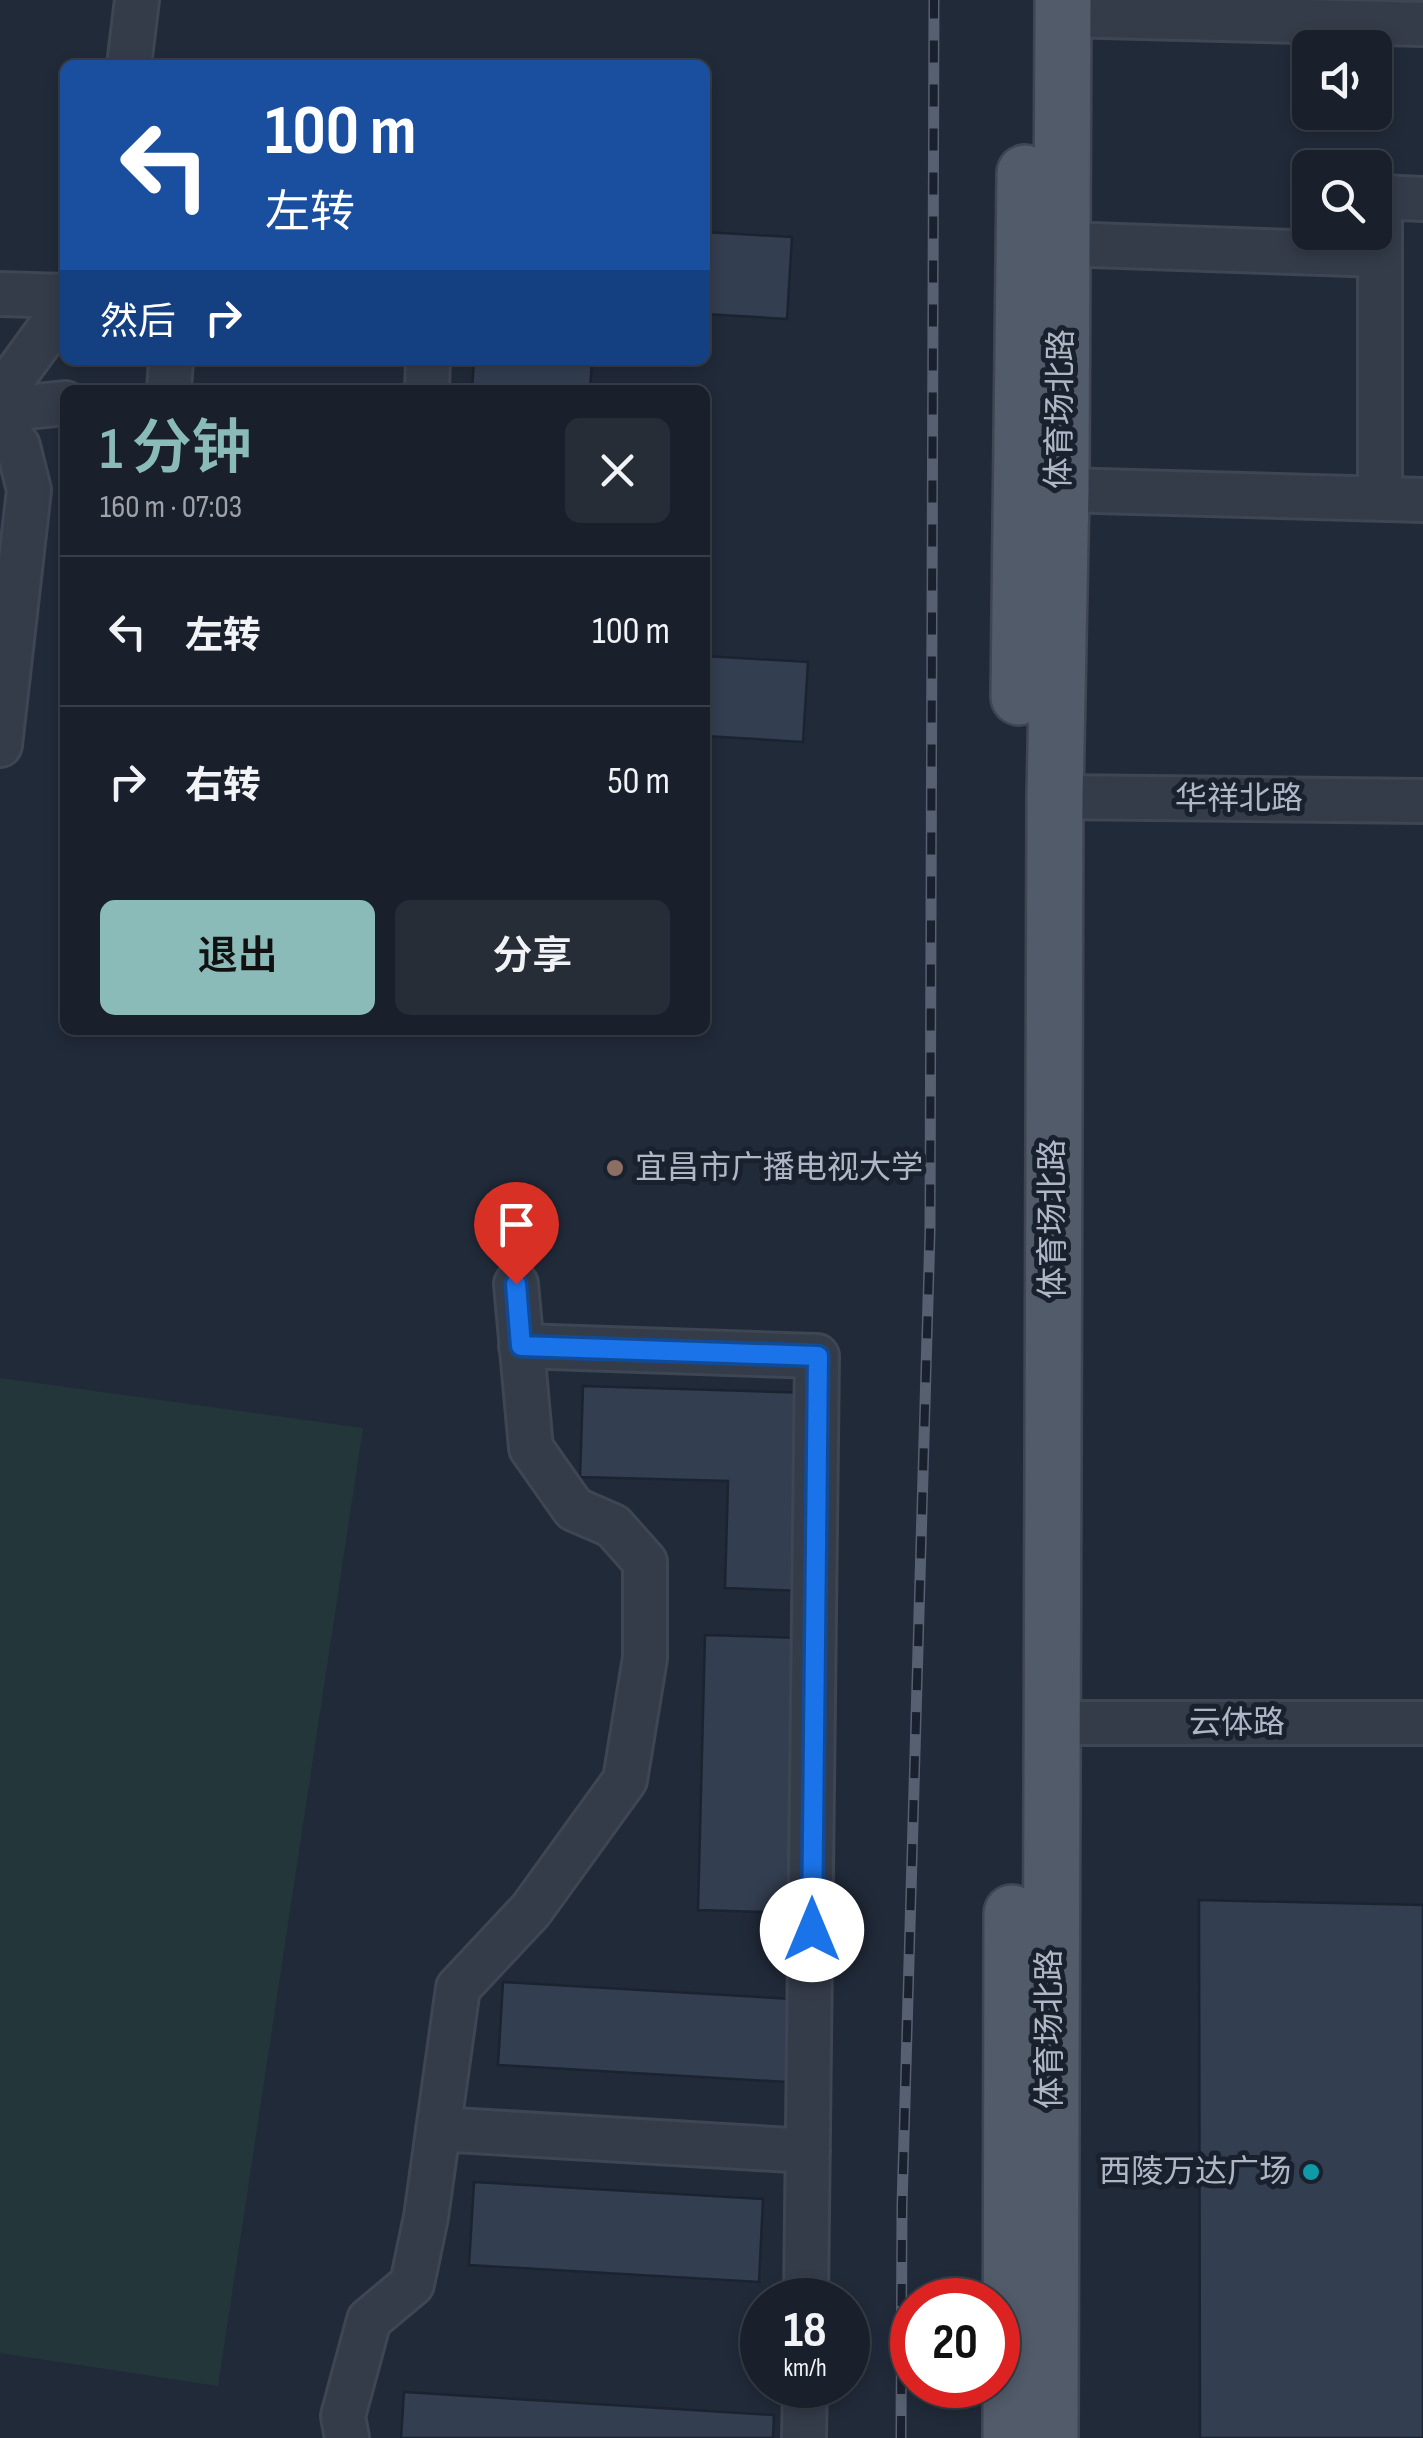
<!DOCTYPE html>
<html lang="zh">
<meta charset="utf-8">
<style>
:root{--surface:#19202b;--page:#262d37;--text:#f1f3f6;--muted:#9fa3a9;--line:#373e47;--accent:#8bbbb9}
body{margin:0;font-family:"Sofia Sans Condensed","Noto Sans SC",sans-serif;background:var(--page);color:var(--text);height:100vh;display:flex;flex-direction:column;font-size:38px;white-space:nowrap}
*{box-sizing:border-box;margin:0}
p{font-size:32px;color:var(--muted)}
.icon{flex:none;width:55px;height:55px;fill:none;stroke:currentColor;stroke-width:2;stroke-linecap:round;stroke-linejoin:round}
.map{position:relative;flex:1;overflow:hidden}
.sheet{position:absolute;left:60px;top:385px;width:650px;height:650px;display:flex;flex-direction:column;background:var(--surface);border-radius:15px;box-shadow:0 5px 15px #0003,0 0 0 2px var(--line)}
.sheet>*{flex:none}
.guide{position:absolute;left:60px;top:60px;width:650px;height:305px;border-radius:15px;box-shadow:0 5px 15px #0003,0 0 0 2px var(--line);background:#1a4fa0;color:#fff;overflow:hidden}
.tools{position:absolute;left:1292px;top:30px;display:grid;gap:20px}
.tools a{display:grid;place-items:center;width:100px;height:100px;border-radius:15px;background:var(--surface);box-shadow:0 5px 15px #0003,0 0 0 2px var(--line);font-size:50px}
.speed{position:absolute;left:740px;top:2278px;display:flex;gap:20px;font-size:50px;font-weight:700;text-align:center}
.speed>*{display:grid;place-content:center;width:130px;height:130px;border-radius:50%;background:var(--surface);box-shadow:0 5px 15px #0003,0 0 0 2px var(--line);line-height:1}
.speed small{font-size:25px;font-weight:400}
.speed .limit{border:15px solid #d22;background:#fff;color:#111}
.pin{position:absolute;display:grid;place-items:center;width:85px;height:85px;color:#fff;margin:-102px -42px;border-radius:50% 50% 50% 0;rotate:-45deg;box-shadow:0 0 10px #0007}
.pin .icon{rotate:45deg}
.me{position:absolute;width:110px;margin:-55px;rotate:0deg;stroke-linejoin:round;filter:drop-shadow(0 0 8px #0008)}
.turn{display:flex;align-items:center;gap:35px;height:210px;padding:0 40px;font-size:45px}
.turn .icon{width:130px;height:130px;stroke-width:2.5}
.turn b{display:block;font-size:70px;line-height:85px}
.then{display:flex;align-items:center;height:95px;padding:0 40px;background:#0003;gap:20px;font-size:38px}
.round{display:grid;place-items:center;flex:none;width:105px;height:105px;border-radius:15px;background:var(--page)}
.summary{display:flex;align-items:center;justify-content:space-between;height:170px;padding:0 40px}
h1{font-size:60px;font-weight:600;line-height:75px;color:var(--accent)}
.primary-button{display:flex;gap:20px;margin-top:auto;padding:20px 40px}
.primary-button a{flex:1;height:115px;border-radius:15px;background:var(--accent);color:#111;font-size:40px;font-weight:600;line-height:115px;text-align:center}
.primary-button a+a{background:var(--page);color:var(--text)}
ul{padding:0;list-style:none}
li{display:flex;align-items:center;gap:30px;height:150px;padding:0 40px;border-top:2px solid var(--line)}
li div{flex:1}
li b{display:block;font-size:38px}
li em{font-style:normal}
.map>svg:first-child{display:block}
.green{fill:#23373a}
.building{fill:#333e50;stroke:#1c2330;stroke-width:2.5}
.lines{fill:none;stroke-linecap:round;stroke-linejoin:round}
.minor-casing{stroke:#3e4553;stroke-width:48}
.major-casing{stroke:#3e4553;stroke-width:60}
.minor{stroke:#343c4a;stroke-width:42}
.major{stroke:#525b6a;stroke-width:55}
.rail-casing{stroke:#566071;stroke-width:11}
.rail{stroke:#1a212e;stroke-width:8;stroke-dasharray:22;stroke-linecap:butt}
.route-casing{stroke:#114b97;stroke-width:25}
.route{stroke:#1a73e8;stroke-width:18}
.education-dot{fill:#8d6e63;stroke:#1a212e;stroke-width:4}
.culture-dot{fill:#0f9aa8;stroke:#1a212e;stroke-width:4}
.labels{text-anchor:middle;dominant-baseline:central;stroke-width:10;stroke-linejoin:round;paint-order:stroke}
.street-label{font-size:32px;fill:#afb7c6;stroke:#1a212e}
.poi-label{font-size:32px;fill:#afb7c6;stroke:#1a212e;text-anchor:start}
</style>
<div class="map">
<svg width="1423" height="2438" viewBox="0 0 1423 2438">
<rect width="100%" height="100%" fill="#212a39"/>
<path class="green" d="M0,1378L363,1428L218,2386L0,2353Z"/>
<path class="building" d="M705,232L792,237L787,319L705,314Z
M474,360H592L590,390H472Z
M705,656L808,662L803,742L705,736Z
M583,1386L810,1393L804,1591L725,1588L728,1481L580,1477Z
M705,1635L804,1638L797,1913L698,1910Z
M1199,1900L1423,1905V2438H1200Z
M503,1982L792,1999L787,2082L498,2065Z
M474,2182L763,2199L759,2282L469,2265Z
M404,2392L774,2415L773,2438H401Z"/>
<g class="lines">
<g class="minor-casing">
<path id="minor" d="M1063,15L1423,24
M129,65L137,0
M1063,244L1380,255
M0,294L65,296
M169,390L171,360
M427,390L428,360
M0,396L65,307
M0,410L65,403
M0,424L18,446L29,490L0,745
M1061,490L1423,500
M1380,499V197L1423,199
M1055,797L1423,801
M521,1346L817,1356L806,2300
M1051,1723H1423
M438,2129L808,2151
M347,2438L343,2416L369,2320L412,2284L426,2217L458,1988L531,1910L625,1780L645,1658V1562L613,1526L574,1509L531,1448L516,1284
M804,2438L805,2385"/>
</g>
<g class="major-casing">
<path id="major" d="M1019,697L1025,173
M1011,2438L1012,1913
M1050,2438L1055,797L1061,490L1063,0"/>
</g>
<use href="#minor" class="minor"/>
<use href="#major" class="major"/>
<g class="rail-casing">
<path id="rail" d="M901,2438L902,2206L930,1231L934,0"/>
</g>
<use href="#rail" class="rail"/>
</g>
<g class="lines">
<g class="route-casing">
<path id="route" d="M516,1284L521,1346L818,1356L812,1930"/>
</g>
<use href="#route" class="route"/>
</g>
<circle class="education-dot" cx="615" cy="1168" r="10"/>
<circle class="culture-dot" cx="1311" cy="2172" r="10"/>
<g class="labels">
<g class="street-label">
<text transform="translate(1061 409) rotate(-89)">体育场北路</text>
<text x="1239" y="799">华祥北路</text>
<text transform="translate(1053 1219) rotate(-90)">体育场北路</text>
<text x="1237" y="1723">云体路</text>
<text transform="translate(1050 2029) rotate(-90)">体育场北路</text>
</g>
<g class="poi-label">
<text x="635" y="1168">宜昌市广播电视大学</text>
<text x="1291" y="2172" text-anchor="end">西陵万达广场</text>
</g>
</g>
</svg>
<div class="tools">
<a><svg class="icon" aria-label="sound" viewBox="0 0 24 24"><path d="M4 9h4l5-4v14l-5-4H4zM17 9q2 3 0 6"/></svg></a>
<a><svg class="icon" aria-label="search" viewBox="0 0 24 24"><circle cx="10" cy="10" r="6"/><path d="M15 15l6 6"/></svg></a>
</div>
<div class="speed"><div>18<small>km/h</small></div><div class="limit">20</div></div>
<div class="pin" style="left:516px;top:1284px;background:#d93025"><svg class="icon" aria-label="arrive" viewBox="0 0 24 24"><path d="M6 21V4h12l-3 4 3 4H6"/></svg></div>
<svg class="me" style="left:812px;top:1930px" viewBox="-20 -20 40 40"><circle r="19" fill="#fff"/><path d="M0-13L10 11 0 6-10 11z" fill="#1a73e8"/></svg>
<div class="guide">
<div class="turn"><svg class="icon" aria-label="left" viewBox="0 0 24 24"><path d="M17 20v-9H6M10 6l-5 5 5 5"/></svg><div><b>100 m</b>左转</div></div>
<div class="then">然后<svg class="icon" aria-label="right" viewBox="0 0 24 24"><path d="M7 20v-9h11M14 6l5 5-5 5"/></svg></div>
</div>
<section class="sheet">
<div class="summary"><div><h1>1 分钟</h1><p>160 m · 07:03</p></div><a class="round"><svg class="icon" aria-label="close" viewBox="0 0 24 24"><path d="M6 6l12 12M18 6L6 18"/></svg></a></div>
<ul>
<li><svg class="icon" aria-label="left" viewBox="0 0 24 24"><path d="M17 20v-9H6M10 6l-5 5 5 5"/></svg><div><b>左转</b></div><em>100 m</em></li>
<li><svg class="icon" aria-label="right" viewBox="0 0 24 24"><path d="M7 20v-9h11M14 6l5 5-5 5"/></svg><div><b>右转</b></div><em>50 m</em></li>
</ul>
<div class="primary-button"><a>退出</a><a>分享</a></div>
</section>
</div>
